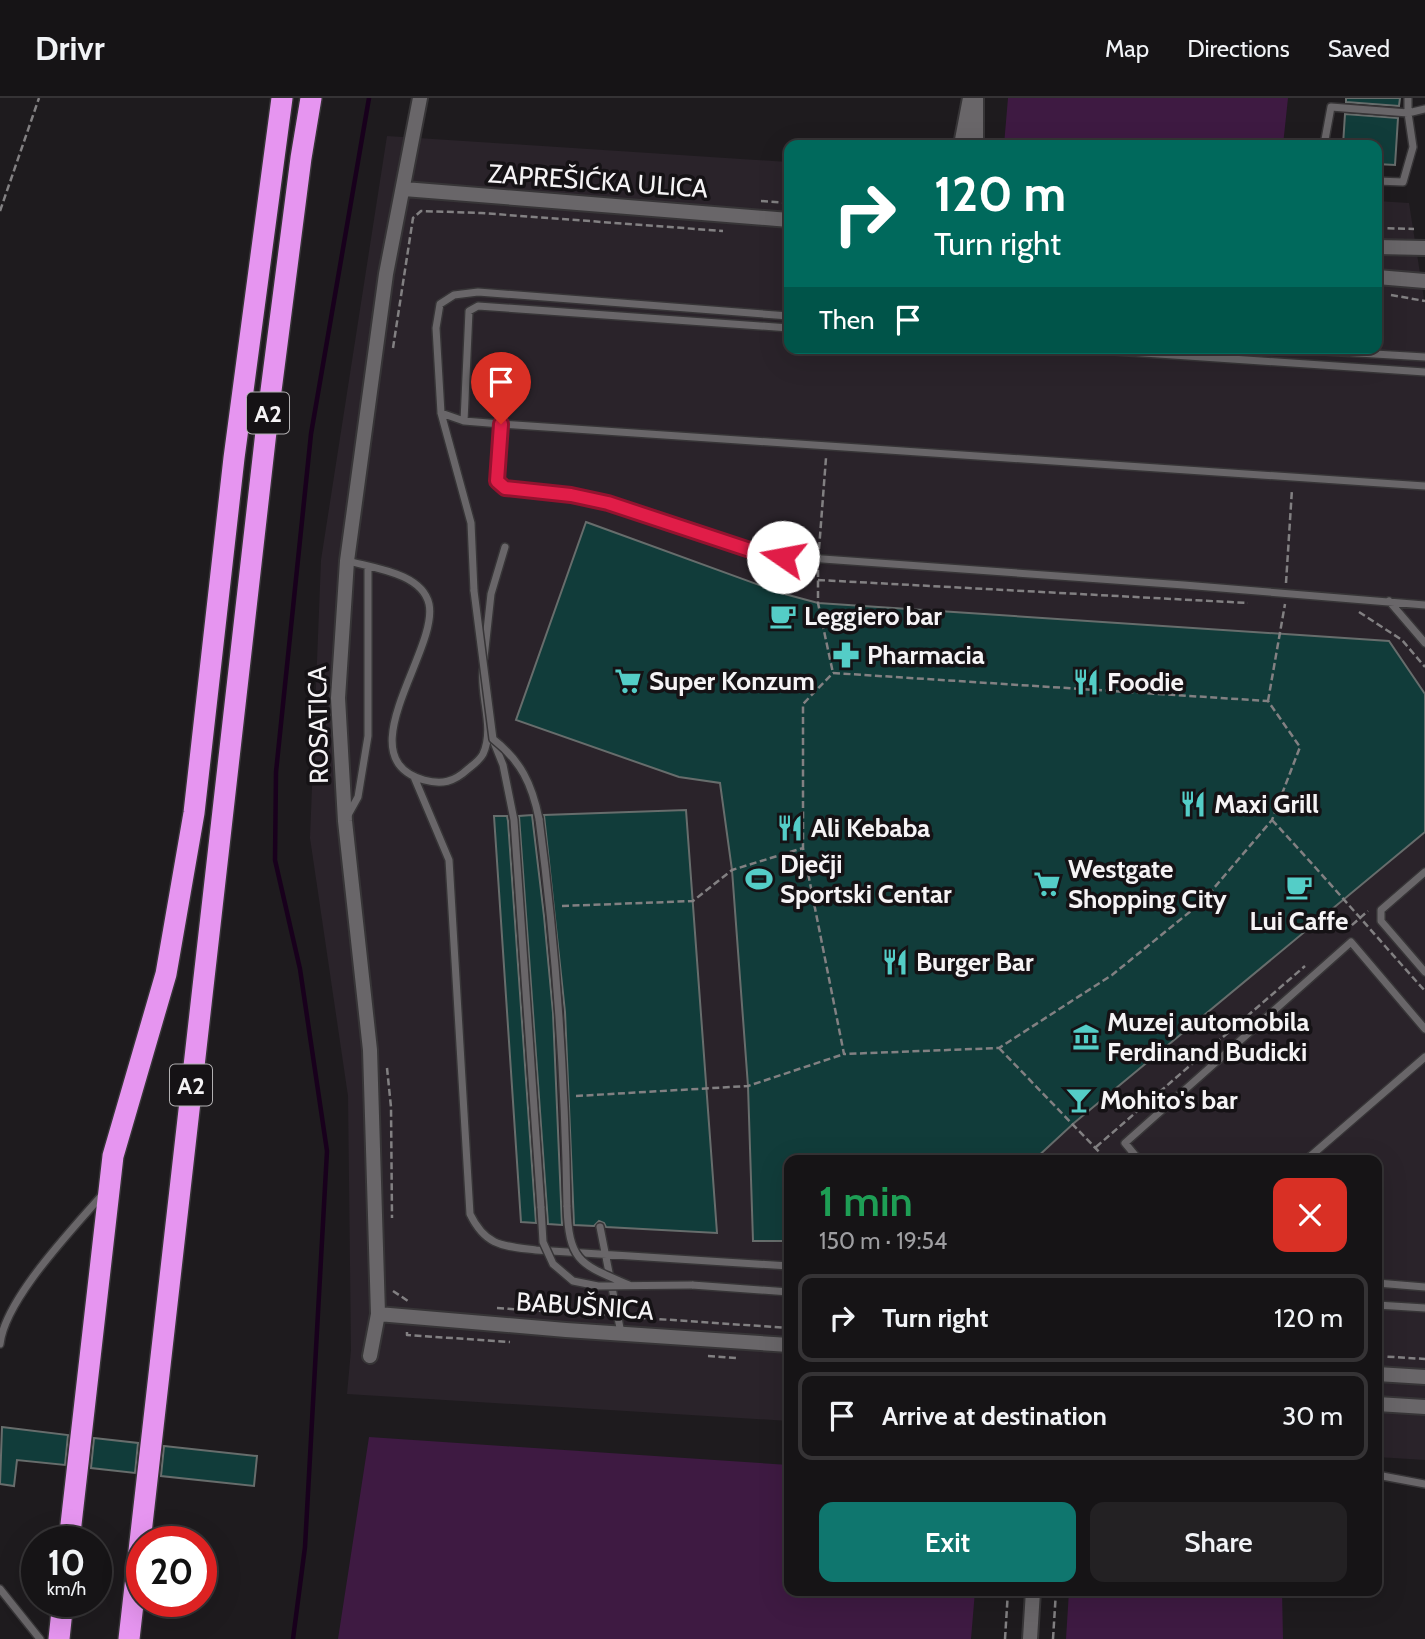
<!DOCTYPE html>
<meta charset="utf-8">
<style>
:root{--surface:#161416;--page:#232123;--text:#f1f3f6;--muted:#9e9ea1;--line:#353335;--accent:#0f766e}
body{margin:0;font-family:Cabin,sans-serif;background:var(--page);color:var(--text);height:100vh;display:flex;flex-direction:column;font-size:26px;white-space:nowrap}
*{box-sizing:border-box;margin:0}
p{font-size:23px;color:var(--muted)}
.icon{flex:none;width:38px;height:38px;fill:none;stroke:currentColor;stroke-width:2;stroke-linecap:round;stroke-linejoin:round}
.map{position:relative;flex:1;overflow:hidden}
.details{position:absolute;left:784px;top:1057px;width:598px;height:441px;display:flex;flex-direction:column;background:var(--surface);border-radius:14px;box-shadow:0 7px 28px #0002,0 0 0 2px var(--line)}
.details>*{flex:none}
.top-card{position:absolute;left:784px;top:42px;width:598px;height:214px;border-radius:14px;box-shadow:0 7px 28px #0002,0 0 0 2px var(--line);background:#00695c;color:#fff;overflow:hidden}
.speed{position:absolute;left:21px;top:1428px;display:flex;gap:14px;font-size:35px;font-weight:700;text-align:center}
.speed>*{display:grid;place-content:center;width:91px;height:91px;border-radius:50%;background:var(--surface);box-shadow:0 7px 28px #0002,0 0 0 2px var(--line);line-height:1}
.speed small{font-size:18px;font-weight:400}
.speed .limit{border:10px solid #d22;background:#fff;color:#111}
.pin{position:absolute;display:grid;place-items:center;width:60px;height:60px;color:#fff;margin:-72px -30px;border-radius:50% 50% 50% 0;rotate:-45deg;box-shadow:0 0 7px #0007}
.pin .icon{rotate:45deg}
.me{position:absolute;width:77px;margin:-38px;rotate:282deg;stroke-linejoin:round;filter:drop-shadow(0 0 5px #0008)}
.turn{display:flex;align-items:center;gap:24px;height:147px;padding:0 35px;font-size:32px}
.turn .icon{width:91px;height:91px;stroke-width:2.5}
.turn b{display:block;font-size:49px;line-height:60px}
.then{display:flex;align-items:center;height:66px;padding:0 35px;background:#0003;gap:14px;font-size:26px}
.round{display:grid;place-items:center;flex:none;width:74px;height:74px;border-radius:14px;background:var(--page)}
.headline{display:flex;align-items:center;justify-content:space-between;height:119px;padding:0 35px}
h1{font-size:42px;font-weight:600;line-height:52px;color:#1e9e55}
.button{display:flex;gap:14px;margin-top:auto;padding:14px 35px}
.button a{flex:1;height:80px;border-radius:14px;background:var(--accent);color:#fff;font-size:28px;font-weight:600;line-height:80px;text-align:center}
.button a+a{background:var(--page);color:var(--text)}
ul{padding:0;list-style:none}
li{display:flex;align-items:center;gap:21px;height:88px;margin:0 14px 10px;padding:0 21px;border:4px solid var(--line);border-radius:14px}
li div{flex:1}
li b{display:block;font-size:26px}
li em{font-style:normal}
header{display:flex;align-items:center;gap:42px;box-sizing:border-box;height:98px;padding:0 35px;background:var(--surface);border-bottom:2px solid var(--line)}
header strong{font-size:33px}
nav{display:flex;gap:38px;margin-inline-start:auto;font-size:24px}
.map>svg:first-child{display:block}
.built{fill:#2a232a}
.green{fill:#3e1a42}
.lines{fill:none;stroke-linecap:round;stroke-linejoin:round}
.stream{stroke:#18001c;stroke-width:4.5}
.building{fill:#113c3a;stroke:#676d6c;stroke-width:2}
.lane-casing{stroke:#373537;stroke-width:10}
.street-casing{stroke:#373537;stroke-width:18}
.highway-casing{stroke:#373537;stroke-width:24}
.path{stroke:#828082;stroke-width:2.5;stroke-dasharray:7 3.5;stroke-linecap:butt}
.lane{stroke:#696669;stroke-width:7}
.street{stroke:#696669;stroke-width:14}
.highway{stroke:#e695f0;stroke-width:21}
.lane-bridge-casing{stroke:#373537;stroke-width:10;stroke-linecap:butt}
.lane-bridge{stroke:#696669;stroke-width:7}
.route-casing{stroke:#92132f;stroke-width:18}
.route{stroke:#e11d48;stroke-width:12}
.labels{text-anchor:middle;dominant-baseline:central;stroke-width:7;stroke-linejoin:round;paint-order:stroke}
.shield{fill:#151215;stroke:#b2b0b2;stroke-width:2}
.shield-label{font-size:24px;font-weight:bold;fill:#f5f3f5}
.street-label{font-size:26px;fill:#f5f3f5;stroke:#151215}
.poi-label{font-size:26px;font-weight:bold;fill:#f5f3f5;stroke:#151215;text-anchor:start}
</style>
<header>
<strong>Drivr</strong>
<nav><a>Map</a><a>Directions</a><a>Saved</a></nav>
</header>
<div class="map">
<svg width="1425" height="1541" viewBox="0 0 1425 1541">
<rect width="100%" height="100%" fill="#1e1b1e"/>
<path class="built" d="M387,38L789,64V250H1377V103L1409,105L1425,207V1362L1377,1359V1062H789V1323L347,1296L351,1252L348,998L310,740L321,462Z"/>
<path class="green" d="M1008,0H1288L1283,47H1004Z
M369,1339L789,1367V1493H975L971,1541H338Z
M1069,1493H1282L1283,1541H1066Z"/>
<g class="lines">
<path class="stream" d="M293,1541L305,1449L327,1053L300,871L275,762L276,674L311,336L369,0"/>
</g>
<path class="building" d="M1346,0H1400L1399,8L1346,4Z
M1345,16L1398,20L1395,67L1377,66V47H1343Z
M586,424L781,495L818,505L1389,543L1425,596V734L1074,1025L1034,1062H789V1143H753L748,988L732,772L720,685L679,679L516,622Z
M686,712L717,1135L606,1129L604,1125L599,1123L594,1128L574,1127L565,914L544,717Z
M532,717L544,818L553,915L562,1127L548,1126L519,718Z
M494,718H507L508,723L536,1125L521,1124Z
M2,1329L68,1337L65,1367L17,1362L14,1388L0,1386Z
M94,1340L138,1345L135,1375L91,1370Z
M164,1348L257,1358L254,1388L161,1378Z"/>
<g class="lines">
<g class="lane-casing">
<path id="lane" d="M1324,47L1331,9L1408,15L1425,11
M1377,83L1403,84L1413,49L1408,15V0
M1070,250L1425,274
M1274,250L1425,259
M441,315L464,323L501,326L1425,388
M464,323L469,213L478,208L789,230
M501,326L497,383L505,390L571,397L608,406L767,457L1184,487L1425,507
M348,463C373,470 422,475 429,506C439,552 345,660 424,682C442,687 454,684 468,671C473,667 480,662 483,656C495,630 480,599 483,572
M474,493L471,425L441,315L436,230L440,206L454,197L478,194L789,218
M1389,503L1425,545
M484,560L491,496L505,449
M493,642L503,667L514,722L541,1110
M414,679L449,762L470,1116C486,1149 504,1148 536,1152L789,1168
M348,717L358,699L368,638V469
M539,721C556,849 565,979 567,1109
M1425,774L1381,812V823L1425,874
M1139,1062L1125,1045L1351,844L1425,931
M1306,1062L1425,959
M600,1129L621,1235
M1377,1185L1425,1189
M692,1187L789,1194
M1377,1207L1425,1210
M0,1246C5,1201 72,1132 102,1097
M1377,1377L1425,1386
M0,1491L40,1541"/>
</g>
<g class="street-casing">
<path id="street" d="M961,47L970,0
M976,47V0
M404,91L789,122
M1377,149L1425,150
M1377,179L1425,183
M378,1216L566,1232L789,1247
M370,1258L378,1216L370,952L345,723L338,600L347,463L386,176L420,0
M1377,1276L1425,1279
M1377,1306L1425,1309
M1030,1541L1033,1493"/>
</g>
<g class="highway-casing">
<path id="highway" d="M69,1444L113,1058L166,876L194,715L234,360L282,0
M59,1541L63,1503
M129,1541L268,316L301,60L311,0"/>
</g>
<path class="path" d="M761,103L789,105
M0,113L39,0
M1377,130L1414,131
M1391,197L1425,203
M393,250L413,120L421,113L481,115L723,133
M819,451L826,360
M818,472V505L833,575
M818,482L1248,505
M1286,485L1292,391
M1359,514L1402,542L1425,569
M833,575L1268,603L1300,649L1272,722L1202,804L1112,877L999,950L844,956L803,750V606Z
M1268,603L1285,506
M1272,722C1324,778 1374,836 1425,893
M562,808L693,803L732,772L803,750
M1344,834L1368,813
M999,950L1107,1062
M387,970L391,1009L392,1120
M576,998L748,988L844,956
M1096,1049L1305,868
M393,1193L408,1203
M497,1210L605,1217
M628,1219L789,1230
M407,1234V1237L510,1244
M708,1258L736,1260
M1377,1258L1425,1261
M1005,1541L1008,1493
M1053,1541L1056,1493"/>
<use href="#lane" class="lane"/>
<use href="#street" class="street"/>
<use href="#highway" class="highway"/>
<g class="lane-bridge-casing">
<path id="lane-bridge" d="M474,493L493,641C521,663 532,686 539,721
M567,1109C569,1165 581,1166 629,1187
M541,1110L543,1144L553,1166L573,1183L598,1188L692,1187"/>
</g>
<use href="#lane-bridge" class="lane-bridge"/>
</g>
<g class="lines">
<g class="route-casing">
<path id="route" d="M501,326L497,383L505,390L571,397L608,405L756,454L783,459"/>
</g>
<use href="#route" class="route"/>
</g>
<defs>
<g id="cafe-bare" transform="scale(2.1)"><path d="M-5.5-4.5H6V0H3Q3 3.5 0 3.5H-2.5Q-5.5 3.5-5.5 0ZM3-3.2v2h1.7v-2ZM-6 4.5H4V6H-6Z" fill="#54cdc7" stroke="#151215" stroke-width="2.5" paint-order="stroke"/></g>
<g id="pharmacy-bare" transform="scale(2.1)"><path d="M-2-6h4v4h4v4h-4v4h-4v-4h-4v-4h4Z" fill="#54cdc7" stroke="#151215" stroke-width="2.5" paint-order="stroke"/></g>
<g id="supermarket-bare" transform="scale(2.1)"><path d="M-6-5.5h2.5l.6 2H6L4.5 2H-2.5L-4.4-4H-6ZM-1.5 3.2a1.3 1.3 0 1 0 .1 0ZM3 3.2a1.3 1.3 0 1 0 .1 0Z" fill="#54cdc7" stroke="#151215" stroke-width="2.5" paint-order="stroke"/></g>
<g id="restaurant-bare" transform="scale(2.1)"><path d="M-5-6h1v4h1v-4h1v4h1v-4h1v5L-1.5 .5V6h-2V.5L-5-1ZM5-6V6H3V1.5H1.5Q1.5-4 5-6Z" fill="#54cdc7" stroke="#151215" stroke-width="2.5" paint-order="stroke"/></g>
<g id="stadium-bare" transform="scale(2.1)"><path d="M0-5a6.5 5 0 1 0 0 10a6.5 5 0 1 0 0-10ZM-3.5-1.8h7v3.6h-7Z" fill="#54cdc7" stroke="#151215" stroke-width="2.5" paint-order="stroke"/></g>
<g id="museum-bare" transform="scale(2.1)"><path d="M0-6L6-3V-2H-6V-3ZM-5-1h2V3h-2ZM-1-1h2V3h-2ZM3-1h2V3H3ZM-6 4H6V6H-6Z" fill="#54cdc7" stroke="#151215" stroke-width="2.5" paint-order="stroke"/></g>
<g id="bar-bare" transform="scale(2.1)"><path d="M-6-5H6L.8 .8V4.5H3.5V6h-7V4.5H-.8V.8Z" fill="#54cdc7" stroke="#151215" stroke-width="2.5" paint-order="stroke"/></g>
</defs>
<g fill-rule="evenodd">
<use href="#cafe-bare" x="783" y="518"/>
<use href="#pharmacy-bare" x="846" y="557"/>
<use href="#supermarket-bare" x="628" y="583"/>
<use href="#restaurant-bare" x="1086" y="584"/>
<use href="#restaurant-bare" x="1193" y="706"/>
<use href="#restaurant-bare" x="790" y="730"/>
<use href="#stadium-bare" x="759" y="781"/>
<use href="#supermarket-bare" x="1047" y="786"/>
<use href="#cafe-bare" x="1299" y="789"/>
<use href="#restaurant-bare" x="895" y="864"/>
<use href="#museum-bare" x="1086" y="939"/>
<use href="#bar-bare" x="1079" y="1002"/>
</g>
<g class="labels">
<g class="shield">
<rect x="247" y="294.5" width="42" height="41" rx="5"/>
<rect x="170" y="966.5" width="42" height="41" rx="5"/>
</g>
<g class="shield-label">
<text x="268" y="315">A2</text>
<text x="191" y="987">A2</text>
</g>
<g class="street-label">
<text transform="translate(598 83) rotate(4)">ZAPREŠIĆKA ULICA</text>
<text transform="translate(318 627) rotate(-91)">ROSATICA</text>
<text transform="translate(585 1208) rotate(4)">BABUŠNICA</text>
</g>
<g class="poi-label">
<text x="804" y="518">Leggiero bar</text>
<text x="867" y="557">Pharmacia</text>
<text x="649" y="583">Super Konzum</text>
<text x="1107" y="584">Foodie</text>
<text x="1214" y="706">Maxi Grill</text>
<text x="811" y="730">Ali Kebaba</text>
<text x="780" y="766">Dječji<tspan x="780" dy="30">Sportski Centar</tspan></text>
<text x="1068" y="771">Westgate<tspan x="1068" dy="30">Shopping City</tspan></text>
<text x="1299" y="823" text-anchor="middle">Lui Caffe</text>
<text x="916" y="864">Burger Bar</text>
<text x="1107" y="924">Muzej automobila<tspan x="1107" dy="30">Ferdinand Budicki</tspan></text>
<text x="1100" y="1002">Mohito's bar</text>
</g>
</g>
</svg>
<div class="speed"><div>10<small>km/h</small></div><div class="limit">20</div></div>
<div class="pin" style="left:501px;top:326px;background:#d93025"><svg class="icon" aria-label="arrive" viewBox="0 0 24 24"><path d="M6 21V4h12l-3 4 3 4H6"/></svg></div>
<svg class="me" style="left:783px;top:459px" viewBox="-20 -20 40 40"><circle r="19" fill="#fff"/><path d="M0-13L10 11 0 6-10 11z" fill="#e11d48"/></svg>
<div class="top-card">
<div class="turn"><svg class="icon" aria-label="right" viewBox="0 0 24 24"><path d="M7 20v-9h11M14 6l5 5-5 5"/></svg><div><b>120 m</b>Turn right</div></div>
<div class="then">Then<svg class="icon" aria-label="arrive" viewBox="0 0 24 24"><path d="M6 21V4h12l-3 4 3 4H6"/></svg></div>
</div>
<section class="details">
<div class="headline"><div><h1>1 min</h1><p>150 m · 19:54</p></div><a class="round" style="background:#d93025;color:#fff"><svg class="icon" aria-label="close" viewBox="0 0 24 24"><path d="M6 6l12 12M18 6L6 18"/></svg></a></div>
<ul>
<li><svg class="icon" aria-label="right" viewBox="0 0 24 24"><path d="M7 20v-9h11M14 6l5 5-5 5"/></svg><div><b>Turn right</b></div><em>120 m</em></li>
<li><svg class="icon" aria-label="arrive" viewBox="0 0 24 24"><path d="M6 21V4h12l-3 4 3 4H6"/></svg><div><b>Arrive at destination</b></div><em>30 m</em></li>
</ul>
<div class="button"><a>Exit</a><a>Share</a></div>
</section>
</div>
